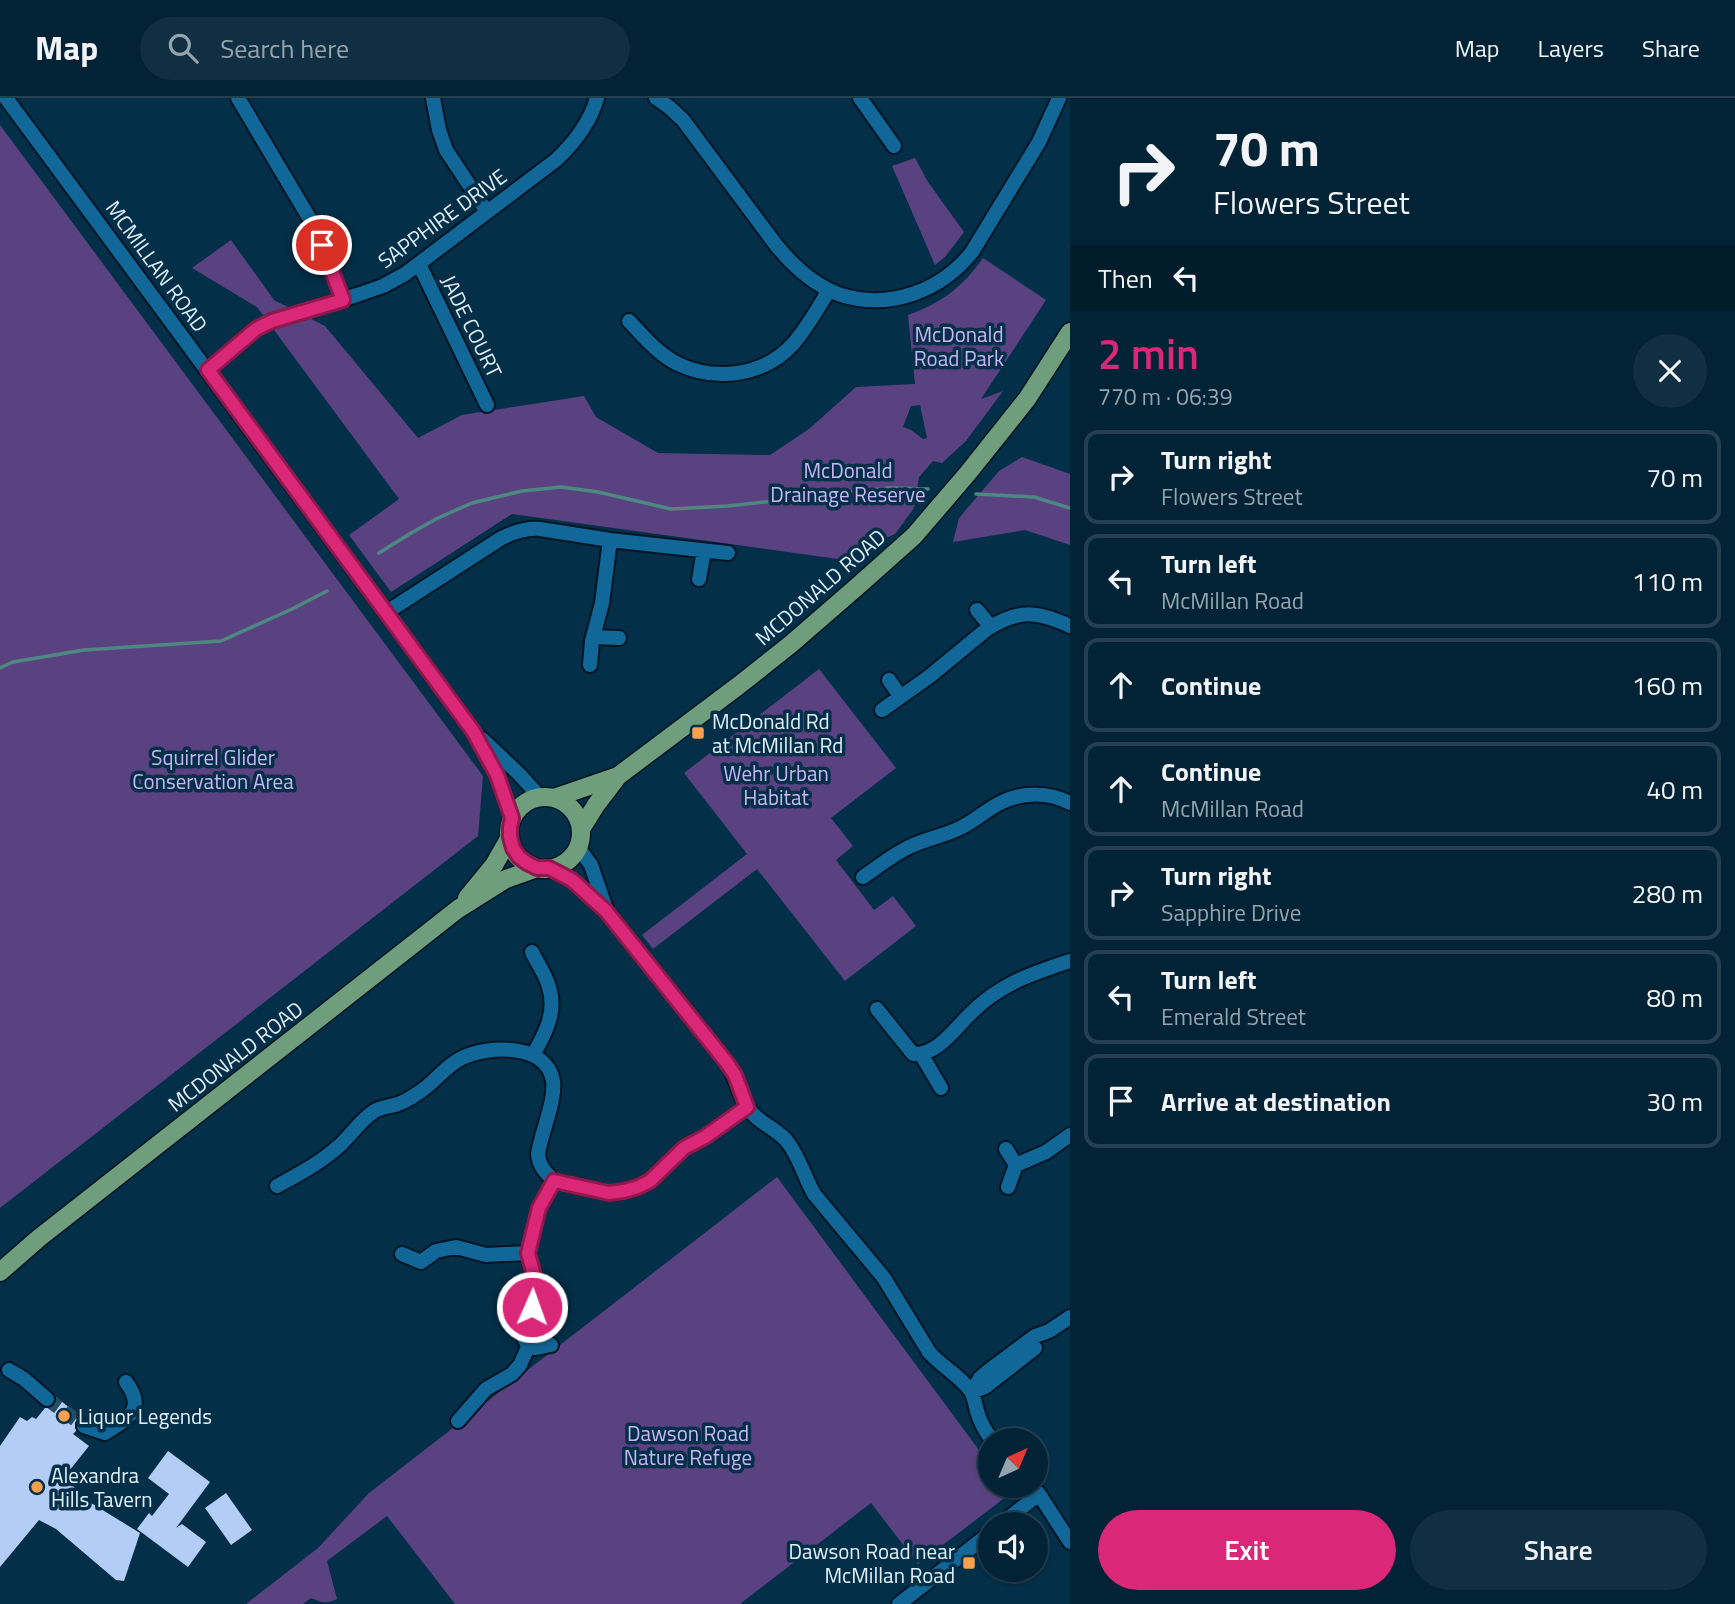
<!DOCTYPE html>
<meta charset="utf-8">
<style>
:root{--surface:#022336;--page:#102f42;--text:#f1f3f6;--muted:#96a4ad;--line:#234051;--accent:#db2777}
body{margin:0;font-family:"Titillium Web",sans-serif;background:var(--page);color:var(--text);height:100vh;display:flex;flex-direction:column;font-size:26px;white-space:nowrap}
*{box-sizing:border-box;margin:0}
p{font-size:23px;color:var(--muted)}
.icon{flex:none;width:38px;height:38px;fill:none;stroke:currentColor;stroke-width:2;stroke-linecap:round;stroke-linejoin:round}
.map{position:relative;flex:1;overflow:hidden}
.panel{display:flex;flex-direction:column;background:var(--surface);width:665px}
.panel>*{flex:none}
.top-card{background:#022336;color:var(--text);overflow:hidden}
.needle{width:46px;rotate:44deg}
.buttons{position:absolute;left:978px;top:1330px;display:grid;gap:14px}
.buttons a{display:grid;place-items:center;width:70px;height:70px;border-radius:50%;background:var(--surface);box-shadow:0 2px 5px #0004,0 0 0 2px var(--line);font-size:35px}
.pin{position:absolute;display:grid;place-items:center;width:60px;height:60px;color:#fff;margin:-30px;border:4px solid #fff;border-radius:50%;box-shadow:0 2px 7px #0007}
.me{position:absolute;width:77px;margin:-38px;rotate:2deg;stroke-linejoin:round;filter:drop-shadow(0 0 5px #0008)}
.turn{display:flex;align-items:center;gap:24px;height:147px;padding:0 28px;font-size:32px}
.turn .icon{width:91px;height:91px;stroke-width:2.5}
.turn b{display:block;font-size:49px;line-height:60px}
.then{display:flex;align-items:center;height:66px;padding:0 28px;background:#0003;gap:14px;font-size:26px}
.round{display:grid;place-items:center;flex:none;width:74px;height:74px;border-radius:37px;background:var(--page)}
.summary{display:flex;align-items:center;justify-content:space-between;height:119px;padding:0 28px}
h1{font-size:42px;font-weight:600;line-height:52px;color:var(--accent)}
.primary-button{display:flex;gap:14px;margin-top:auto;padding:14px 28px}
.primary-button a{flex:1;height:80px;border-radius:42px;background:var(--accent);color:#fff;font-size:28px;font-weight:600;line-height:80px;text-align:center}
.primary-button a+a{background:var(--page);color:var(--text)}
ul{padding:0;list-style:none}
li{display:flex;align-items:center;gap:21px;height:94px;margin:0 14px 10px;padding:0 14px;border:4px solid var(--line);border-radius:14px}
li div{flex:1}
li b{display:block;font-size:26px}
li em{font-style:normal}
header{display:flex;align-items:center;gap:42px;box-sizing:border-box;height:98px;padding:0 35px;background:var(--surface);border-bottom:2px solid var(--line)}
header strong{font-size:33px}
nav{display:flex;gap:38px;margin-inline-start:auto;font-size:24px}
.search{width:490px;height:63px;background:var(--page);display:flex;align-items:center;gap:18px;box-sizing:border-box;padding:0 24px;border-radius:38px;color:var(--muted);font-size:26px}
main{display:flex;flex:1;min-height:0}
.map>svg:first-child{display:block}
.green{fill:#5a4280;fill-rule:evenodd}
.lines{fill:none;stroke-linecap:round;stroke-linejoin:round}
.stream{stroke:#4e8883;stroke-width:3.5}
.building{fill:#b3cdf6}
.minor-tunnel{stroke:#244c63;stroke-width:14;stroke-dasharray:14 7;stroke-linecap:butt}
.minor-casing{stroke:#011625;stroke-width:18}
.major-casing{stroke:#011625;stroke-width:21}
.minor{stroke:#116797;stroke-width:14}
.major{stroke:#6f9e7d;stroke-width:18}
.route-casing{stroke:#8e194d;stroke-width:18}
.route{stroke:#db2777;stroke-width:12}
.poi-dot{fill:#fa9f4e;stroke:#032f48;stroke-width:2.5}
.labels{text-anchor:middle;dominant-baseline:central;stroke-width:7;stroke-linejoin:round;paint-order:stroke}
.street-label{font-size:21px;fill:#e2f0fb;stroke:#032f48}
.park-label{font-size:21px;fill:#cbb5f5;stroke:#032f48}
.poi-label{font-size:21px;fill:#e2f0fb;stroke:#032f48;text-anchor:start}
</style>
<header>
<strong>Map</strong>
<div class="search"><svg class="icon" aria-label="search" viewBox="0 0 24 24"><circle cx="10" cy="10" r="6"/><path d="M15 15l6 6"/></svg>Search here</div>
<nav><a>Map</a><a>Layers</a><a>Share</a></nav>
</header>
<main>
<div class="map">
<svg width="1070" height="1506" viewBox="0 0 1070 1506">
<rect width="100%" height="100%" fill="#032f48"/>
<path class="green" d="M0,27L483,678L478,738L0,1110Z
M915,60L928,84L964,134L945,159L935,167L892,68Z
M231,142L274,202L325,228L418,340L462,317L584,298L596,319L658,355L770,357L809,331L856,289L915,286L908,217C941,205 962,190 983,160L1046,202L981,301L1003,293L966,343L942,365L933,363L919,379L914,410L895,436L838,461L512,416L391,494L349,437L399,401L257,209L192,170ZM920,307L927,340L923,341L911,332L903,329L911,308Z
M1022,359L1070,376V447L1025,432L953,444L959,420L999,373Z
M819,571L896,670L831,720L853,748L836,762L874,812L893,798L916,828L845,883L757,771L653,851L642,837L747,756L684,675Z
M777,1079L990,1367V1388H1006L1011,1395L918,1466L871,1405L740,1506H455L387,1418L327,1463L337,1501C326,1506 323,1505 311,1500L303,1506H246L318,1450L369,1395Z"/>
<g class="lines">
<path class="stream" d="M976,396L1034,399L1070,410
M379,455L411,435L438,420L472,405L522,393L561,389L598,394L671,411L728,408L889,390L928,391
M0,570L13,564L84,552L221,543L292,511L327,493"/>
</g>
<path class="building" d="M56,1299L81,1319L75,1324L76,1333L73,1336L89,1348L65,1378L83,1400L140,1435L124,1483L116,1482L56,1431L39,1422L0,1469V1348L20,1319L27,1323L32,1319L36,1321L45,1310L54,1308Z
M168,1353L210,1384L176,1430L182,1426L206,1444L188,1469L137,1431L149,1415L152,1418L169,1396L148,1380Z
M226,1395L252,1432L231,1447L205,1410Z"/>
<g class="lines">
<path class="minor-tunnel" d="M47,1301L84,1328"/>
<g class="minor-casing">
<path id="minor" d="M6,0L473,633L497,677L512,720
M238,0L314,128L343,202
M433,0L439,32L446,52L487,114
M656,0L669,9L683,22L776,147C793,168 815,188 841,197C890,212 941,193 972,154L1039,44L1059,0
M860,0L894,48
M419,166L487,307
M629,223C644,239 658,256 678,266C716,284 764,278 793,246C807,230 818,210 829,192
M208,272L256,231L272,223L357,197L383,188L405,176L556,62C575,44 590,25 597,0
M699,481L704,453
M977,512L991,529
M387,514L500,441C513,434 525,430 540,431L610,442L728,455
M593,539L619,540
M590,567L592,543L602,505L610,442
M889,582L900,598
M882,612L930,578L987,531C1019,511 1036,513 1070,528
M482,641L519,676L540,699
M578,749L591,767L606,811
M549,770L572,782L606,813L727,965C736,979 739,996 748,1010C757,1024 775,1030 786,1042C799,1057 804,1079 814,1096L884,1180L929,1254C941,1268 959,1277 970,1292C974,1297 975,1306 977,1313C980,1324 985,1333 992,1342
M863,779C878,769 892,757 909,749C925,741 944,738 960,730C975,723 987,711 1002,704C1023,694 1049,694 1070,705
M532,854C537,865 546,877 549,889C557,914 545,936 533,957
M877,911L913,956C937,957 954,932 969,917C999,886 1031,876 1070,863
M921,956L941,990
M1006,1051L1016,1067
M554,1083L609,1095L624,1093L638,1089L650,1083L684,1050L705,1039L747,1009
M277,1088C299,1076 320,1065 339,1048C351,1037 360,1023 373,1014C380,1009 389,1009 398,1006C406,1003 414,998 421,993C436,983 446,967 462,960C488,947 547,945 553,983C556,1002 541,1035 538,1056C539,1068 545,1074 554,1083
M1008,1089L1016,1067L1046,1054L1070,1037
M402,1156L421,1164L436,1153L456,1149L486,1157L528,1155
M528,1249L536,1250L551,1247
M9,1272L24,1281L47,1301
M972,1294L980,1280L988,1273L1035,1238L1049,1233L1070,1219
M972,1294L985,1289L1035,1250
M458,1323L486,1291L512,1276L520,1267L528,1249L524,1239V1227L535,1198V1181L528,1155L539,1110L554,1083
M84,1328L105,1335C127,1321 147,1312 126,1284
M1032,1388L1039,1396L1070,1444
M1001,1426L1039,1396
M899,1506L990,1435"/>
</g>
<g class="major-casing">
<path id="major" d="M509 735a36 36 0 1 1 72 0a36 36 0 1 1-72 0Z
M554,700L618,678L738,588L791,546L859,487L914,438L968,375L1027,301L1070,234
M581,731L596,707L618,678
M467,800L494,767L510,739
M0,1174L39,1140L458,811L506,781L537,770"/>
</g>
<use href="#minor" class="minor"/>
<use href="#major" class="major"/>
</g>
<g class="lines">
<g class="route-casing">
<path id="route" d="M322,147L343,202L272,223L256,231L208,272L473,633L497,677L512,720L510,729V739L513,750L519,759L527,765L537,770H549L572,782L606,813L727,965L735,977L747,1009L705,1039L684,1050L650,1083L638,1089L624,1093L609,1095L554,1083L539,1110L528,1155L535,1181L536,1198L532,1209"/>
</g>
<use href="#route" class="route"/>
</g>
<g class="poi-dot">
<rect x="691" y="628" width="14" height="14" rx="3.5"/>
<circle cx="64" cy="1318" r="7"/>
<circle cx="37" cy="1389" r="7"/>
<rect x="962" y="1458" width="14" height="14" rx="3.5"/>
</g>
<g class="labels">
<g class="street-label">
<text transform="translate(442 120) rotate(-36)">SAPPHIRE DRIVE</text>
<text transform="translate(157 168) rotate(54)">MCMILLAN ROAD</text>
<text transform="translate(472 228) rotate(64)">JADE COURT</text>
<text transform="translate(820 489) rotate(-41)">MCDONALD ROAD</text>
<text transform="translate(235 958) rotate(-38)">MCDONALD ROAD</text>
</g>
<g class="park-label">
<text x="959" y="236">McDonald<tspan x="959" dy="24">Road Park</tspan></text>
<text x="848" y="372">McDonald<tspan x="848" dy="24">Drainage Reserve</tspan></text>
<text x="213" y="659">Squirrel Glider<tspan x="213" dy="24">Conservation Area</tspan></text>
<text x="776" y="675">Wehr Urban<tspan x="776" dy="24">Habitat</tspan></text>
<text x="688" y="1335">Dawson Road<tspan x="688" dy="24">Nature Refuge</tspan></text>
</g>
<g class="poi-label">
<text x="712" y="623">McDonald Rd<tspan x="712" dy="24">at McMillan Rd</tspan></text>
<text x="78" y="1318">Liquor Legends</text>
<text x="51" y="1377">Alexandra<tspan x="51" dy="24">Hills Tavern</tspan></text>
<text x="955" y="1453" text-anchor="end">Dawson Road near<tspan x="955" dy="24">McMillan Road</tspan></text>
</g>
</g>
</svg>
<div class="buttons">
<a><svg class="needle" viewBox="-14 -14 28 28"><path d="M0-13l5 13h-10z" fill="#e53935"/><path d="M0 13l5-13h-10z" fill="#96a4ad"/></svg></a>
<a><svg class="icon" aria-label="sound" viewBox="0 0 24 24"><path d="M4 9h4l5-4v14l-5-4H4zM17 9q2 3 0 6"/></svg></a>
</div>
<div class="pin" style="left:322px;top:147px;background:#d93025"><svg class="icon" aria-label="arrive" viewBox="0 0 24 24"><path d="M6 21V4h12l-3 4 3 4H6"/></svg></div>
<svg class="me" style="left:532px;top:1209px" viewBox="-20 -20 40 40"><circle r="17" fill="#db2777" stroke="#fff" stroke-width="3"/><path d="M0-11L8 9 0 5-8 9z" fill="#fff"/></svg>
</div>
<section class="panel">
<div class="top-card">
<div class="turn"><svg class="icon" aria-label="right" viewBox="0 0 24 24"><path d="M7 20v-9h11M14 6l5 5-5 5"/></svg><div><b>70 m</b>Flowers Street</div></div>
<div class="then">Then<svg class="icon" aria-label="left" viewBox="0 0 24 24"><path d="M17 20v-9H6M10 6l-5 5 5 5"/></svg></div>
</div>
<div class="summary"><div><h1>2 min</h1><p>770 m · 06:39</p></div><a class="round"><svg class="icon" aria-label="close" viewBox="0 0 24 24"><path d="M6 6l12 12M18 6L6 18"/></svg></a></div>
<ul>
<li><svg class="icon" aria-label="right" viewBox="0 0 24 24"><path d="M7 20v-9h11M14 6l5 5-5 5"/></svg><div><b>Turn right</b><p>Flowers Street</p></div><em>70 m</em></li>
<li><svg class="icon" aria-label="left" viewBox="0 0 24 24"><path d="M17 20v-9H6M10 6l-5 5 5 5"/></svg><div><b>Turn left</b><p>McMillan Road</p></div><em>110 m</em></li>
<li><svg class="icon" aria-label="ahead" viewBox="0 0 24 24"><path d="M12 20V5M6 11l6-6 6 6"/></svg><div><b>Continue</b></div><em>160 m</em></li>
<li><svg class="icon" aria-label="ahead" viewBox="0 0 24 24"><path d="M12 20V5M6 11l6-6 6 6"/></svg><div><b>Continue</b><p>McMillan Road</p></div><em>40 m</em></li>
<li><svg class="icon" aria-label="right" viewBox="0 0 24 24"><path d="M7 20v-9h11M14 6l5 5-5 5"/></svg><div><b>Turn right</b><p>Sapphire Drive</p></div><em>280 m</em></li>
<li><svg class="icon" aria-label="left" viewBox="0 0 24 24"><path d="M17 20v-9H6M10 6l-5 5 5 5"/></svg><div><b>Turn left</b><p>Emerald Street</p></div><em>80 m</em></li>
<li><svg class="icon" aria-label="arrive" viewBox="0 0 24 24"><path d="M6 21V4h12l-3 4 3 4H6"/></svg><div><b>Arrive at destination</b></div><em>30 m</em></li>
</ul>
<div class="primary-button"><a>Exit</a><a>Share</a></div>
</section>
</main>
